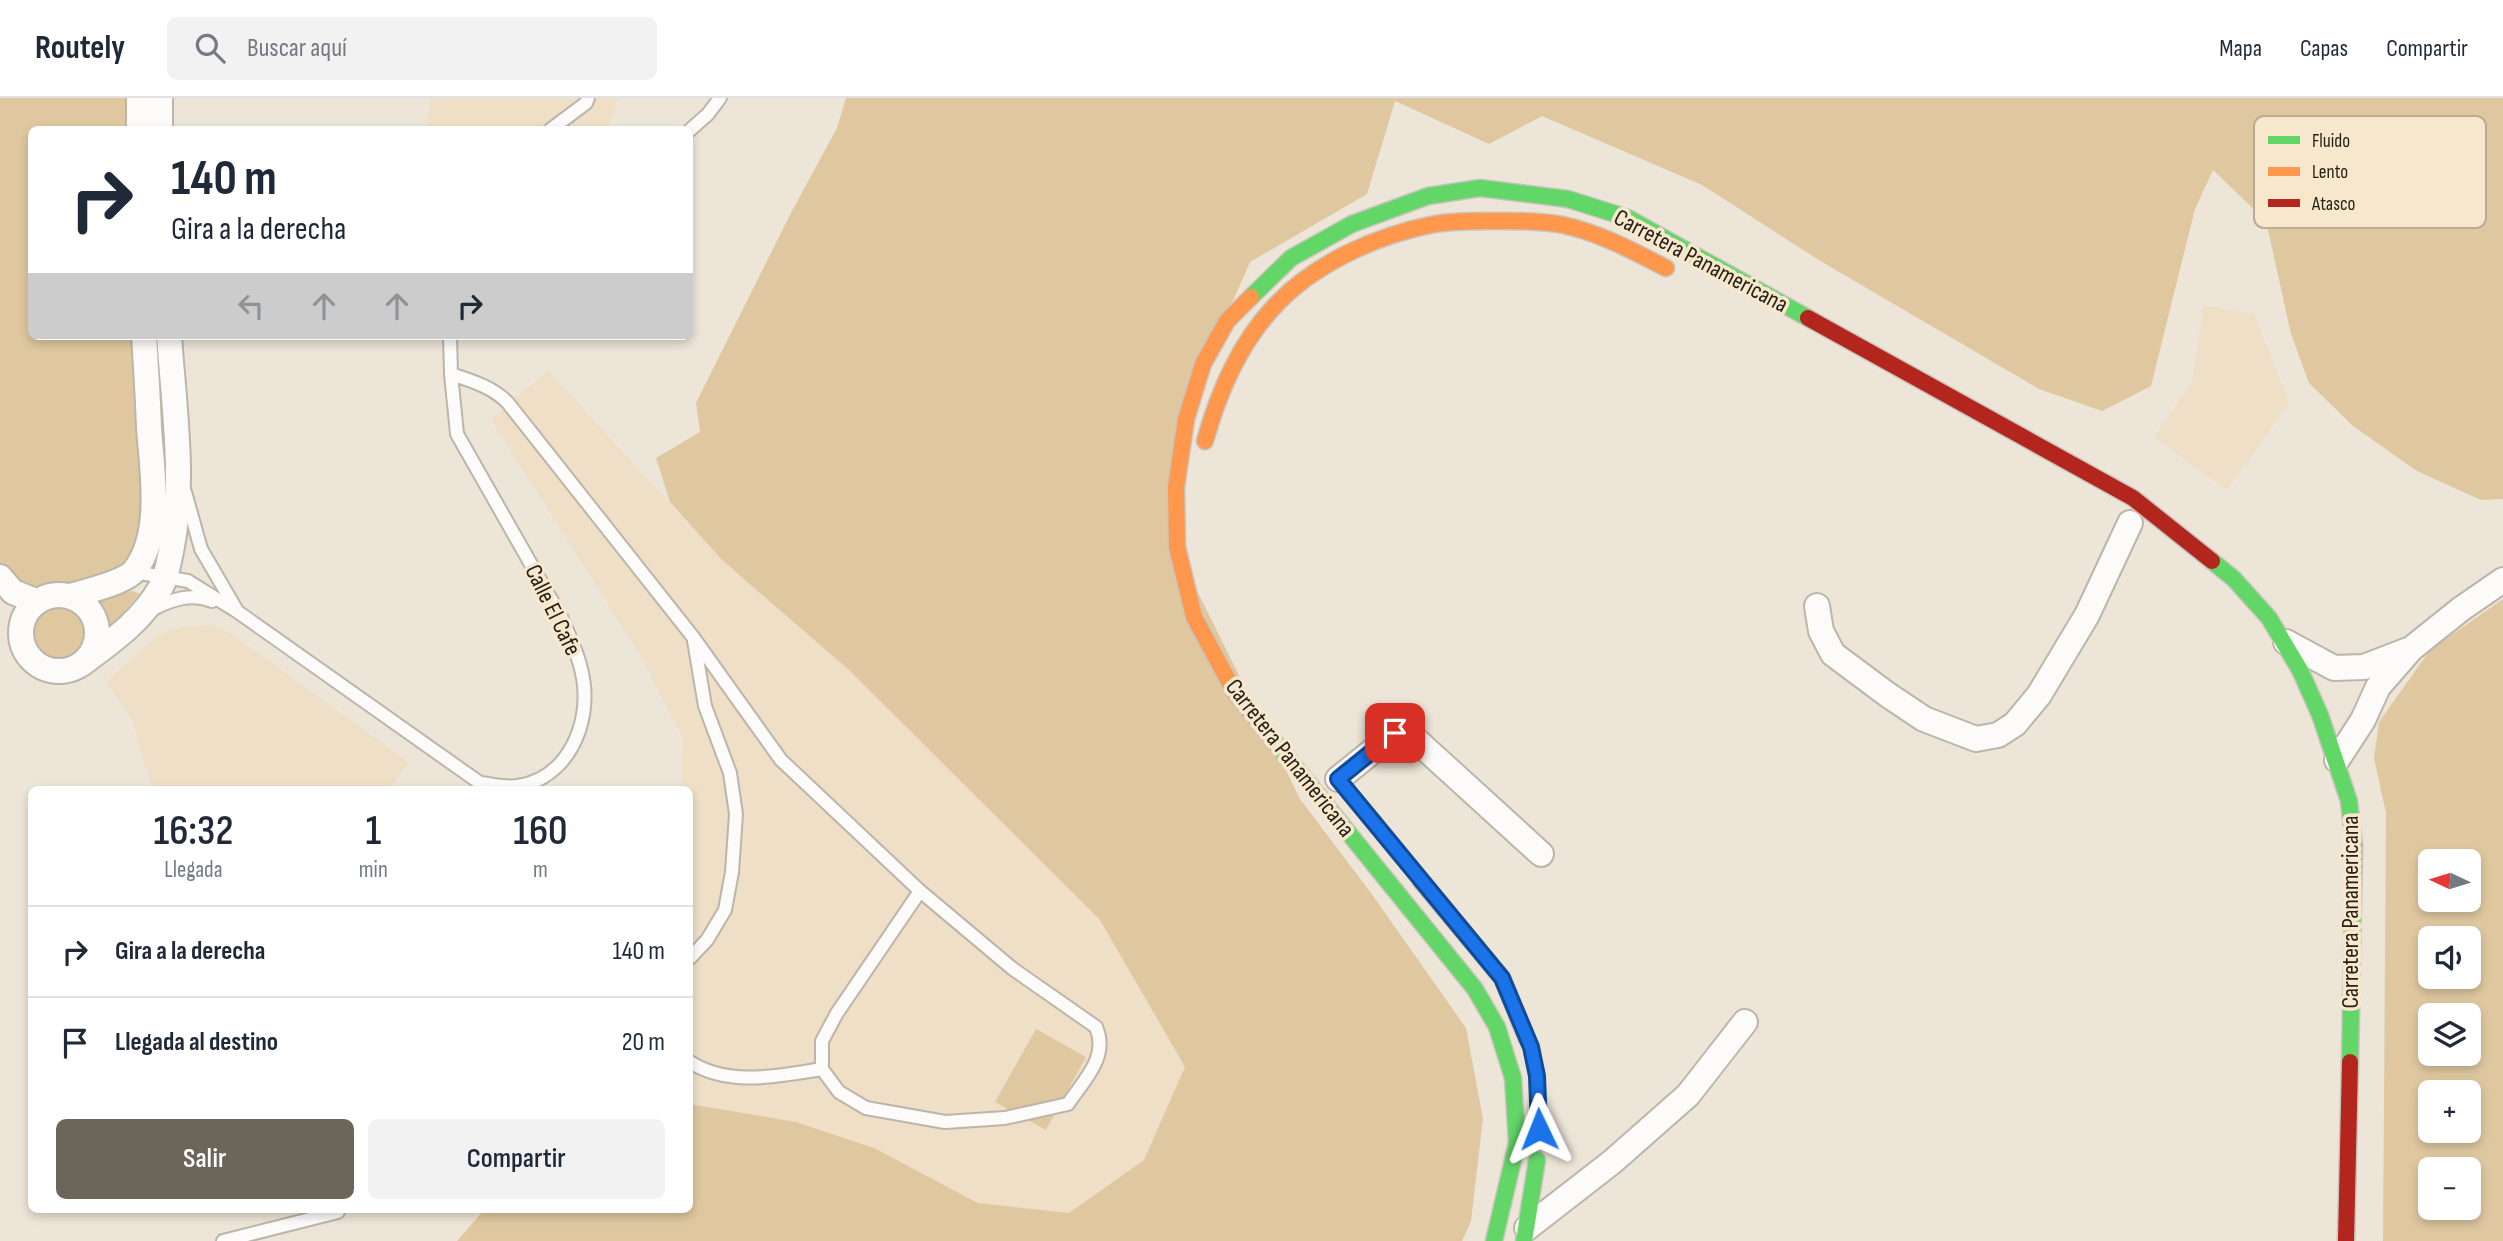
<!DOCTYPE html>
<html lang="es">
<meta charset="utf-8">
<style>
:root{--surface:#fff;--page:#f2f2f3;--text:#1f2937;--muted:#747a83;--line:#e0e1e3;--accent:#6c665a}
body{margin:0;font-family:"Sofia Sans Condensed",sans-serif;background:var(--page);color:var(--text);height:100vh;display:flex;flex-direction:column;font-size:26px;white-space:nowrap}
*{box-sizing:border-box;margin:0}
p{font-size:23px;color:var(--muted)}
.icon{flex:none;width:38px;height:38px;fill:none;stroke:currentColor;stroke-width:2;stroke-linecap:round;stroke-linejoin:round}
.map{position:relative;flex:1;overflow:hidden}
.details{position:absolute;left:28px;top:688px;width:665px;height:427px;display:flex;flex-direction:column;background:var(--surface);border-radius:10px;box-shadow:0 4px 10px #0003}
.details>*{flex:none}
.top-card{position:absolute;left:28px;top:28px;width:665px;height:214px;border-radius:10px;box-shadow:0 4px 10px #0003;background:#fff;color:var(--text);overflow:hidden}
.needle{width:46px;rotate:274deg}
.tools{position:absolute;left:2418px;top:751px;display:grid;gap:14px}
.tools a{display:grid;place-items:center;width:63px;height:63px;border-radius:10px;background:var(--surface);box-shadow:0 4px 10px #0003;font-size:35px}
.pin{position:absolute;display:grid;place-items:center;width:60px;height:60px;color:#fff;margin:-30px;border-radius:14px;box-shadow:0 4px 10px #0006}
.me{position:absolute;width:77px;margin:-38px;rotate:358deg;stroke-linejoin:round;filter:drop-shadow(0 0 5px #0008)}
.turn{display:flex;align-items:center;gap:24px;height:147px;padding:0 28px;font-size:32px}
.turn .icon{width:91px;height:91px;stroke-width:2.5}
.turn b{display:block;font-size:49px;line-height:60px}
.lanes{display:flex;align-items:center;height:66px;padding:0 28px;background:#0003;justify-content:center;gap:35px;direction:ltr}
.lanes .off{opacity:.35}
.eta{display:flex;justify-content:space-evenly;align-items:center;height:119px;text-align:center}
.eta b{font-size:42px;font-weight:600;line-height:49px}
.action{display:flex;gap:14px;margin-top:auto;padding:14px 28px}
.action a{flex:1;height:80px;border-radius:10px;background:var(--accent);color:#fff;font-size:28px;font-weight:600;line-height:80px;text-align:center}
.action a+a{background:var(--page);color:var(--text)}
ul{padding:0;list-style:none}
li{display:flex;align-items:center;gap:21px;height:91px;padding:0 28px;border-top:2px solid var(--line)}
li div{flex:1}
li b{display:block;font-size:26px}
li em{font-style:normal}
header{display:flex;align-items:center;gap:42px;box-sizing:border-box;height:98px;padding:0 35px;background:var(--surface);border-bottom:2px solid var(--line)}
header strong{font-size:33px}
nav{display:flex;gap:38px;margin-inline-start:auto;font-size:24px}
.search{width:490px;height:63px;background:var(--page);display:flex;align-items:center;gap:18px;box-sizing:border-box;padding:0 24px;border-radius:10px;color:var(--muted);font-size:26px}
.map>svg:first-child{display:block}
.built{fill:#eedfc6}
.green{fill:#dfc8a0;fill-rule:evenodd}
.lines{fill:none;stroke-linecap:round;stroke-linejoin:round}
.lane-casing{stroke:#bbb5aa;stroke-width:16}
.street-casing{stroke:#bbb5aa;stroke-width:28}
.fast-casing{stroke:#c9c5be;stroke-width:19}
.slow-casing{stroke:#c9c5be;stroke-width:19}
.jam-casing{stroke:#c9c5be;stroke-width:19}
.lane{stroke:#fcfbf9;stroke-width:12}
.street{stroke:#fcfbf9;stroke-width:24}
.fast{stroke:#63d668;stroke-width:16}
.slow{stroke:#ff974d;stroke-width:16}
.jam{stroke:#b3261e;stroke-width:16}
.route-casing{stroke:#114b97;stroke-width:18}
.route{stroke:#1a73e8;stroke-width:12}
.labels{text-anchor:middle;dominant-baseline:central;stroke-width:7;stroke-linejoin:round;paint-order:stroke}
.street-label{font-size:24px;fill:#262117;stroke:#f7e8cd}
.key{fill:#f7e8cd;stroke:#b8ac96;stroke-width:2}
.key-label{font-size:19px;fill:#262117}
</style>
<header>
<strong>Routely</strong>
<div class="search"><svg class="icon" aria-label="search" viewBox="0 0 24 24"><circle cx="10" cy="10" r="6"/><path d="M15 15l6 6"/></svg>Buscar aquí</div>
<nav><a>Mapa</a><a>Capas</a><a>Compartir</a></nav>
</header>
<div class="map">
<svg width="2503" height="1143" viewBox="0 0 2503 1143">
<rect width="100%" height="100%" fill="#ede5d7"/>
<path class="built" d="M431,0H618L610,25L600,31L426,32Z
M2204,208L2254,216L2289,305L2227,392L2154,339L2192,284Z
M548,273L722,462L849,572L1100,822L1185,969L1144,1062L1069,1115L978,1105L874,1050L796,1024L690,1006V691H681L683,640L639,555L491,321Z
M209,527L233,537L408,664L390,691H152L132,621L106,584L156,539L170,532L189,528Z"/>
<path class="green" d="M0,0H128L130,31L32,32V238H134L145,402L134,455L114,474L73,485L38,488L15,486L0,467Z
M846,0H2503V401L2481,402L2417,373L2353,328L2309,285L2291,236L2266,123L2213,72L2195,111L2151,288L2102,313L2039,291L1822,164L1702,87L1542,18L1489,46L1395,3L1367,96L1250,164L1179,326L1170,438L1300,701L1371,795L1466,930L1483,1021L1471,1123L1462,1143H457L485,1111H690V1006L796,1024L874,1050L978,1105L1069,1115L1144,1062L1185,969L1100,822L849,572L722,462L670,404L656,360L700,334L696,305L792,113L837,30Z
M133,493L139,496L110,531L105,510L96,500Z
M2503,501V1143H2383L2386,715L2374,660L2379,624L2430,552ZM2469,763V802H2431V763ZM2469,840V878H2431V840ZM2469,917V956H2431V917ZM2469,994V1032H2431V994ZM2469,1071V1110H2431V1071Z
M29 536a30 30 0 1 1 60 0a30 30 0 1 1-60 0Z
M1036,931L1086,959L1046,1032L995,1004Z"/>
<g class="lines">
<g class="lane-casing">
<path id="lane" d="M550,32L586,5L588,0
M690,32L708,16L720,0
M451,276C472,283 493,289 508,305L693,539L781,662L920,793L1013,871L1096,929C1109,959 1084,982 1068,1006L1005,1020L945,1024L866,1010L839,994L822,971V943L837,915L920,793
M185,394L201,451L236,511
M134,474L188,483L238,514L480,685C492,686 506,690 518,688C568,680 591,626 583,580C579,558 570,539 561,519L457,336L451,276L450,238
M153,511C173,501 191,495 212,503
M690,860L707,842L725,812L732,774L736,716L730,675L705,608L694,543
M690,964C729,989 778,978 822,971
M223,1143L338,1114"/>
</g>
<g class="street-casing">
<path id="street" d="M139,32V0
M160,32V0
M0,479L13,494L36,503
M21 535a38 38 0 1 1 76 0a38 38 0 1 1-76 0Z
M70,498C85,494 126,484 135,472C163,436 152,372 149,330C148,299 146,269 144,238
M1817,508L1821,533L1833,556L1888,597L1924,621L1976,641L1998,637L2015,626L2039,597L2087,517L2130,425
M2286,544L2334,570L2364,569L2408,552
M80,567C111,544 141,524 161,489C166,480 168,469 170,458C186,387 174,310 169,238
M2337,662L2363,622L2378,589L2411,551L2461,511L2503,482
M1338,681L1395,635H1404L1416,642L1541,756
M1527,1130L1612,1064L1688,997L1745,924"/>
</g>
<g class="fast-casing">
<path id="fast" d="M1251,199L1291,160L1352,126L1428,98L1480,90L1568,101L1628,120L1808,220
M2212,463L2234,481L2269,520L2300,572L2320,617L2349,703L2354,747L2350,964
M1266,633L1475,891L1497,929L1513,980L1517,1045L1494,1143
M1421,783L1502,880L1527,941
M1524,1143L1537,1062"/>
</g>
<g class="slow-casing">
<path id="slow" d="M1251,199L1227,223L1203,266L1186,321L1176,389L1177,449L1194,519L1235,595L1266,633
M1205,343C1218,296 1239,247 1272,211C1312,166 1377,137 1435,126C1458,122 1482,123 1505,123C1524,123 1543,123 1563,127C1600,135 1633,153 1666,170"/>
</g>
<g class="jam-casing">
<path id="jam" d="M1808,220L2133,400L2212,463
M2346,1143L2350,964"/>
</g>
<use href="#lane" class="lane"/>
<use href="#street" class="street"/>
<use href="#fast" class="fast"/>
<use href="#slow" class="slow"/>
<use href="#jam" class="jam"/>
</g>
<g class="lines">
<g class="route-casing">
<path id="route" d="M1395,635L1338,681L1502,880L1531,949L1537,978L1539,1031"/>
</g>
<use href="#route" class="route"/>
</g>
<g class="labels">
<g class="street-label">
<text transform="translate(1701 163) rotate(28)">Carretera Panamericana</text>
<text transform="translate(553 512) rotate(64)">Calle El Cafe</text>
<text transform="translate(1290 660) rotate(52)">Carretera Panamericana</text>
<text transform="translate(2350 814) rotate(-90)">Carretera Panamericana</text>
</g>
</g>
<rect x="2254" y="18" width="232" height="112" rx="10" class="key"/>
<rect x="2268" y="38" width="32" height="8" fill="#63d668"/>
<rect x="2268" y="69" width="32" height="9" fill="#ff974d"/>
<rect x="2268" y="101" width="32" height="8" fill="#b3261e"/>
<g class="key-label">
<text x="2312" y="49">Fluido</text>
<text x="2312" y="80">Lento</text>
<text x="2312" y="112">Atasco</text>
</g>
</svg>
<div class="tools">
<a><svg class="needle" viewBox="-14 -14 28 28"><path d="M0-13l5 13h-10z" fill="#e53935"/><path d="M0 13l5-13h-10z" fill="#747a83"/></svg></a>
<a><svg class="icon" aria-label="sound" viewBox="0 0 24 24"><path d="M4 9h4l5-4v14l-5-4H4zM17 9q2 3 0 6"/></svg></a>
<a><svg class="icon" aria-label="layers" viewBox="0 0 24 24"><path d="M12 4l9 5-9 5-9-5zM3 14l9 5 9-5"/></svg></a>
<a>+</a>
<a>−</a>
</div>
<div class="pin" style="left:1395px;top:635px;background:#d93025"><svg class="icon" aria-label="arrive" viewBox="0 0 24 24"><path d="M6 21V4h12l-3 4 3 4H6"/></svg></div>
<svg class="me" style="left:1539px;top:1031px" viewBox="-20 -20 40 40"><path d="M0-17L14 15 0 8-14 15z" fill="#1a73e8" stroke="#fff" stroke-width="4"/></svg>
<div class="top-card">
<div class="turn"><svg class="icon" aria-label="right" viewBox="0 0 24 24"><path d="M7 20v-9h11M14 6l5 5-5 5"/></svg><div><b>140 m</b>Gira a la derecha</div></div>
<div class="lanes"><svg class="icon off" aria-label="left" viewBox="0 0 24 24"><path d="M17 20v-9H6M10 6l-5 5 5 5"/></svg><svg class="icon off" aria-label="ahead" viewBox="0 0 24 24"><path d="M12 20V5M6 11l6-6 6 6"/></svg><svg class="icon off" aria-label="ahead" viewBox="0 0 24 24"><path d="M12 20V5M6 11l6-6 6 6"/></svg><svg class="icon" aria-label="right" viewBox="0 0 24 24"><path d="M7 20v-9h11M14 6l5 5-5 5"/></svg></div>
</div>
<section class="details">
<div class="eta">
<div><b>16:32</b><p>Llegada</p></div>
<div><b>1</b><p>min</p></div>
<div><b>160</b><p>m</p></div>
</div>
<ul>
<li><svg class="icon" aria-label="right" viewBox="0 0 24 24"><path d="M7 20v-9h11M14 6l5 5-5 5"/></svg><div><b>Gira a la derecha</b></div><em>140 m</em></li>
<li><svg class="icon" aria-label="arrive" viewBox="0 0 24 24"><path d="M6 21V4h12l-3 4 3 4H6"/></svg><div><b>Llegada al destino</b></div><em>20 m</em></li>
</ul>
<div class="action"><a>Salir</a><a>Compartir</a></div>
</section>
</div>
